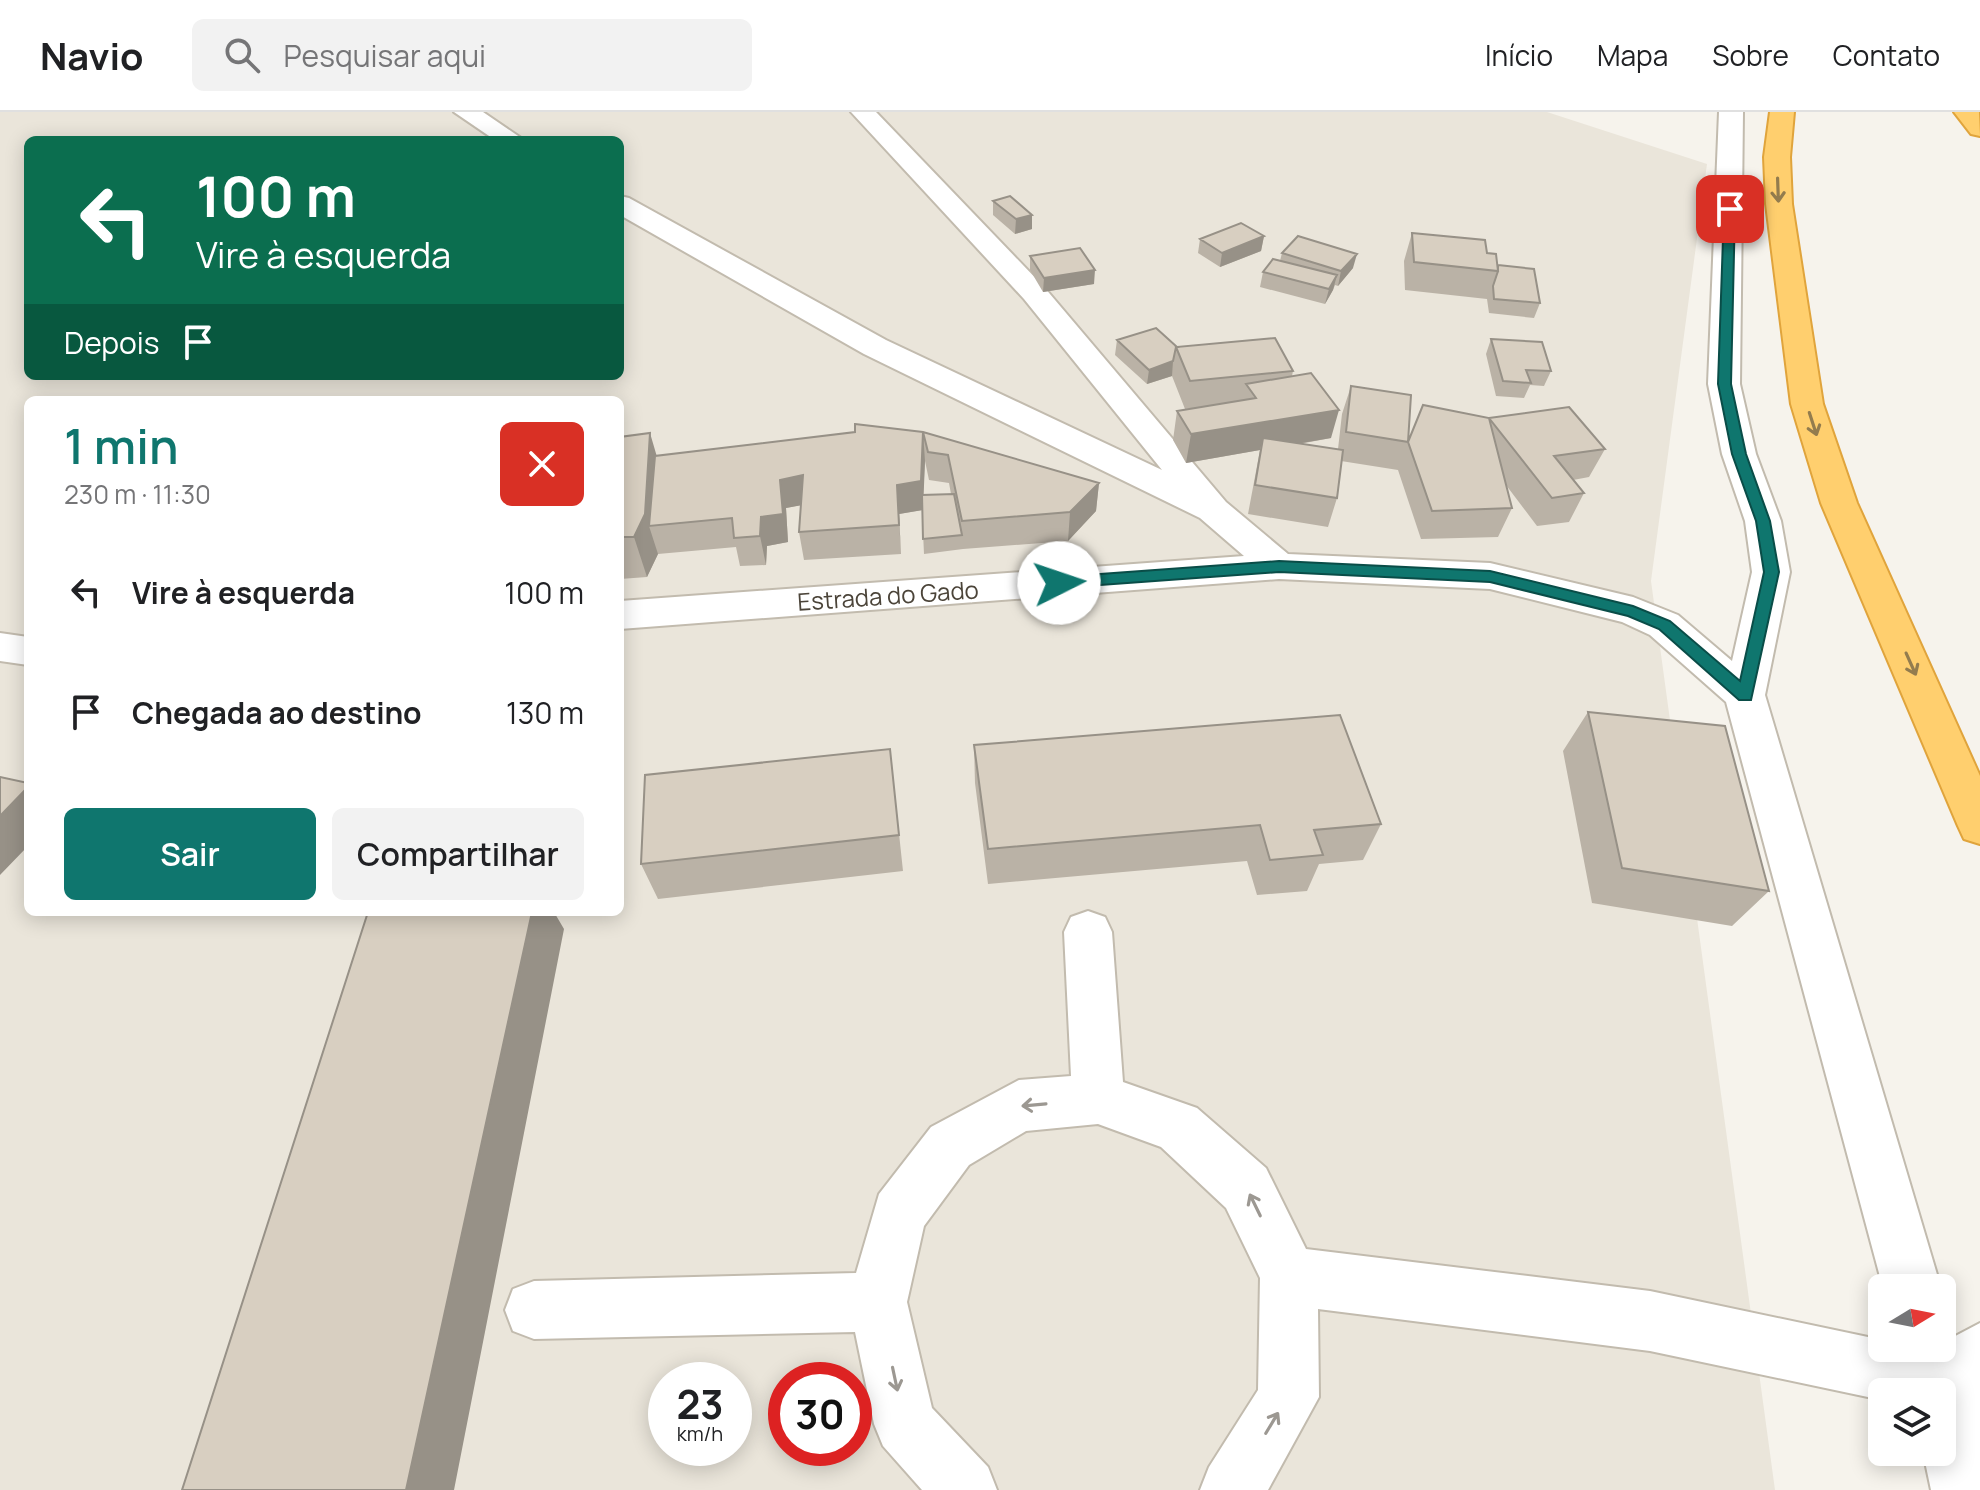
<!DOCTYPE html>
<html lang="pt">
<meta charset="utf-8">
<style>
:root{--surface:#fff;--page:#f2f2f2;--text:#202124;--muted:#757577;--line:#e0e0e0;--accent:#0f766e}
body{margin:0;font-family:Manrope,sans-serif;background:var(--page);color:var(--text);height:100vh;display:flex;flex-direction:column;font-size:30px;white-space:nowrap}
*{box-sizing:border-box;margin:0}
p{font-size:26px;color:var(--muted)}
.icon{flex:none;width:44px;height:44px;fill:none;stroke:currentColor;stroke-width:2;stroke-linecap:round;stroke-linejoin:round}
.map{position:relative;flex:1;overflow:hidden}
.side{position:absolute;left:24px;top:284px;width:600px;height:520px;display:flex;flex-direction:column;background:var(--surface);border-radius:12px;box-shadow:0 4px 20px #0003}
.side>*{flex:none}
.banner{position:absolute;left:24px;top:24px;width:600px;height:244px;border-radius:12px;box-shadow:0 4px 20px #0003;background:#0b6e4f;color:#fff;overflow:hidden}
.needle{width:52px;rotate:80deg}
.fabs{position:absolute;left:1868px;top:1162px;display:grid;gap:16px}
.fabs a{display:grid;place-items:center;width:88px;height:88px;border-radius:12px;background:var(--surface);box-shadow:0 4px 20px #0003;font-size:40px}
.speed{position:absolute;left:648px;top:1250px;display:flex;gap:16px;font-size:40px;font-weight:700;text-align:center}
.speed>*{display:grid;place-content:center;width:104px;height:104px;border-radius:50%;background:var(--surface);box-shadow:0 4px 20px #0003;line-height:1}
.speed small{font-size:20px;font-weight:400}
.speed .limit{border:12px solid #d22;background:#fff;color:#111}
.pin{position:absolute;display:grid;place-items:center;width:68px;height:68px;color:#fff;margin:-34px;border-radius:16px;box-shadow:0 4px 12px #0006}
.me{position:absolute;width:88px;margin:-44px;rotate:86deg;stroke-linejoin:round;filter:drop-shadow(0 0 6px #0008)}
.turn{display:flex;align-items:center;gap:28px;height:168px;padding:0 40px;font-size:36px}
.turn .icon{width:104px;height:104px;stroke-width:2.5}
.turn b{display:block;font-size:56px;line-height:68px}
.then{display:flex;align-items:center;height:76px;padding:0 40px;background:#0003;gap:16px;font-size:30px}
.round{display:grid;place-items:center;flex:none;width:84px;height:84px;border-radius:12px;background:var(--page)}
.head{display:flex;align-items:center;justify-content:space-between;height:136px;padding:0 40px}
h1{font-size:48px;font-weight:600;line-height:60px;color:var(--accent)}
.cta{display:flex;gap:16px;margin-top:auto;padding:16px 40px}
.cta a{flex:1;height:92px;border-radius:12px;background:var(--accent);color:#fff;font-size:32px;font-weight:600;line-height:92px;text-align:center}
.cta a+a{background:var(--page);color:var(--text)}
ul{padding:0;list-style:none}
li{display:flex;align-items:center;gap:24px;height:120px;padding:0 40px}
li div{flex:1}
li b{display:block;font-size:30px}
li em{font-style:normal}
header{display:flex;align-items:center;gap:48px;box-sizing:border-box;height:112px;padding:0 40px;background:var(--surface);border-bottom:2px solid var(--line)}
header strong{font-size:38px}
nav{display:flex;gap:44px;margin-inline-start:auto;font-size:28px}
.search{width:560px;height:72px;background:var(--page);display:flex;align-items:center;gap:20px;box-sizing:border-box;padding:0 28px;border-radius:12px;color:var(--muted);font-size:30px}
.map>svg:first-child{display:block}
.residential{fill:#eae5da;fill-rule:evenodd}
.lines{fill:none;stroke-linecap:round;stroke-linejoin:round}
.street-casing{stroke:#c2bbae;stroke-width:4}
.highway-casing{stroke:#e0a43c;stroke-width:4}
.street{fill:#fff;fill-rule:evenodd}
.highway{fill:#ffcf6e;fill-rule:evenodd}
.wall{fill:#bab2a6;fill-rule:evenodd}
.shaded-wall{fill:#979187}
.building{fill:#d8cfc1;stroke:#979187;stroke-width:2}
.oneway{stroke:#937c4e}
.oneway2{stroke:#9c9892}
.route{fill:#0f766e;stroke:#0a4d48;stroke-width:2}
.labels{text-anchor:middle;dominant-baseline:central;stroke-width:6;stroke-linejoin:round;paint-order:stroke}
.street-label{font-size:24px;fill:#4b4439;stroke:#fff}
</style>
<header>
<strong>Navio</strong>
<div class="search"><svg class="icon" aria-label="search" viewBox="0 0 24 24"><circle cx="10" cy="10" r="6"/><path d="M15 15l6 6"/></svg>Pesquisar aqui</div>
<nav><a>Início</a><a>Mapa</a><a>Sobre</a><a>Contato</a></nav>
</header>
<div class="map">
<svg width="1980" height="1378" viewBox="0 0 1980 1378">
<rect width="100%" height="100%" fill="#f6f3ec"/>
<path class="residential" d="M0,0H1547L1707,52L1651,469L1775,1378H0ZM28,28H620V264H28ZM28,288H620V800H28ZM666,1268H734V1336H666ZM786,1268H854V1336H786Z"/>
<g class="lines">
<g class="street-casing">
<path id="street" d="M454,0H483L524,28H495Z
M851,0H876L1044,175L1226,390L1288,442L1490,451L1633,485L1678,503L1732,549L1752,460L1745,409L1722,342L1708,272L1719,0H1743L1740,272L1756,342L1781,409L1790,460L1765,583L1941,1176H1883L1726,590L1650,523L1622,510L1490,477L1279,467L620,517V489L1244,444L1200,406L864,242L620,103V84L629,86L886,228L1162,358L1024,187Z
M0,521L28,525V553L0,549Z
M1088,799L1105,805L1112,820L1123,970L1197,996L1266,1056L1306,1137L1650,1179L1882,1228V1236H1942V1231L1980,1211V1378H1931L1923,1340H1942V1280H1882V1288L1650,1239L1318,1197L1319,1285L1268,1378H1200L1209,1355L1258,1278L1260,1166L1226,1096L1161,1035L1098,1012L1026,1019L969,1053L924,1114L907,1190L932,1296L988,1355L997,1378H922L883,1334L874,1312L855,1220L534,1227L513,1219L505,1198L513,1177L534,1169L856,1161L879,1082L931,1015L1019,968L1071,964L1064,820L1071,805Z"/>
</g>
<g class="highway-casing">
<path id="highway" d="M1770,0H1794L1790,45L1792,92L1823,292L1857,391L1980,664V732L1964,727L1958,714L1821,391L1791,292L1766,92L1764,45Z
M1954,0H1979L1980,24L1971,22Z"/>
</g>
<use href="#street" class="street"/>
<use href="#highway" class="highway"/>
</g>
<path class="wall" d="M993,89L1032,103V117L1015,122L993,103Z
M1412,121L1487,141L1498,153L1540,191L1534,206L1489,201L1487,187L1405,178L1404,149Z
M1264,124L1261,139L1220,155L1198,141L1200,127Z
M1282,141L1353,156L1338,174L1335,173L1333,178L1325,192L1260,175L1263,160L1280,149Z
M1030,144L1094,172L1043,180L1030,158Z
M1491,227L1551,259L1544,274L1530,273L1524,286L1496,284L1486,242Z
M1117,228L1177,235L1293,259L1292,264L1331,326L1299,332L1338,337L1342,302L1351,274L1408,330L1489,306L1605,337L1589,365L1573,368L1584,381L1569,410L1537,414L1506,373L1512,396L1498,425L1421,427L1398,358L1341,349L1337,386L1328,415L1248,402L1260,338L1186,351L1173,328L1177,299L1195,296L1185,297L1172,264L1147,272L1115,243Z
M923,320L1099,371L1096,399L1068,429L963,437L924,442L922,398L899,402L901,442L804,448L799,420L801,393L786,396L788,430L767,434L766,453L740,454L736,435L658,442L647,465L620,467V325L656,344ZM925,349L929,368L949,371L951,382L923,383Z
M1588,600L1769,779L1732,814L1592,791L1563,639Z
M974,633L1381,712L1363,748L1319,752L1307,779L1257,783L1247,749L988,772L975,671Z
M890,637L903,759L658,787L641,752Z"/>
<path class="shaded-wall" d="M1032,103V117L1015,122L1016,107Z
M1264,124L1261,139L1220,155L1222,141Z
M1357,142L1353,156L1338,174L1341,159Z
M1095,158L1094,172L1043,180L1044,166Z
M1337,163L1333,178L1325,192L1329,177Z
M1173,249L1172,264L1147,272L1149,258Z
M1339,298L1331,326L1261,338L1263,326L1260,338L1186,351L1191,322Z
M923,320L925,349L923,398L899,402L901,442L897,373Z
M650,321L662,362L649,414L658,442L647,465L634,425Z
M803,363L808,392L786,396L788,430L767,434L766,453L760,424L761,405L780,368Z
M1099,371L1096,399L1068,429L1070,400Z
M28,675V734L0,763V704Z
M532,800H554L564,817L454,1378H406Z"/>
<path class="building" d="M1010,84L1032,103L1016,107L993,89Z
M1241,111L1264,124L1222,141L1200,127Z
M1412,121L1485,128L1487,141L1496,142L1498,159L1414,150Z
M1298,124L1357,142L1341,159L1282,141Z
M1080,136L1095,158L1044,166L1030,144Z
M1273,147L1337,163L1329,177L1263,160Z
M1498,153L1534,157L1540,191L1494,187L1493,174L1498,159Z
M1156,216L1177,235H1176L1173,249L1149,258L1117,228Z
M1275,226L1293,259L1190,269L1176,235Z
M1491,227L1542,230L1551,259L1526,258L1531,271L1503,269Z
M1311,261L1339,298L1191,322L1177,299L1256,286L1246,272Z
M1351,274L1411,283L1408,330L1423,293L1489,306L1512,396L1432,399L1408,330L1346,320Z
M1569,295L1605,337L1554,344L1584,381L1552,386L1489,306Z
M855,312L923,320L1099,371L1070,400L962,409L948,343L928,340L923,320L921,369L897,373L899,413L799,420L803,363L780,368L783,402L761,405L760,424L734,426L732,406L649,414L655,344L855,320Z
M650,321L645,402L634,425H620V325Z
M1263,326L1343,338L1337,386L1255,373Z
M954,382L962,423L923,427L922,383Z
M1588,600L1725,614L1769,779L1622,756Z
M1340,603L1381,712L1314,718L1323,743L1270,748L1260,713L988,737L974,633Z
M890,637L899,723L641,752L645,663Z
M0,665L28,671V675L0,704Z
M368,800H532L406,1378H182Z"/>
<defs><path id="oneway-shaft" d="M-6 0H5M1.5-3L5.5 0L1.5 3" fill="none" stroke-width="1.6" stroke-linecap="round" stroke-linejoin="round" transform="scale(2)"/></defs>
<g class="oneway">
<use href="#oneway-shaft" transform="translate(1778 78) rotate(88)"/>
<use href="#oneway-shaft" transform="translate(1813 312) rotate(72)"/>
<use href="#oneway-shaft" transform="translate(1911 552) rotate(66)"/>
</g>
<g class="oneway2">
<use href="#oneway-shaft" transform="translate(1034 993) rotate(175)"/>
<use href="#oneway-shaft" transform="translate(1255 1093) rotate(-116)"/>
<use href="#oneway-shaft" transform="translate(895 1267) rotate(78)"/>
<use href="#oneway-shaft" transform="translate(1272 1311) rotate(-59)"/>
</g>
<path class="route" d="M1730,94L1735,97L1731,272L1746,342L1770,409L1779,460L1751,588H1739L1659,517L1628,504L1490,470L1279,460L1059,476L1051,471L1059,465L1279,449L1490,459L1633,494L1670,509L1740,569L1764,460L1756,409L1732,342L1718,272L1724,97Z"/>
<g class="labels">
<g class="street-label">
<text transform="translate(888 483) rotate(-4)">Estrada do Gado</text>
</g>
</g>
</svg>
<div class="fabs">
<a><svg class="needle" viewBox="-14 -14 28 28"><path d="M0-13l5 13h-10z" fill="#e53935"/><path d="M0 13l5-13h-10z" fill="#757577"/></svg></a>
<a><svg class="icon" aria-label="layers" viewBox="0 0 24 24"><path d="M12 4l9 5-9 5-9-5zM3 14l9 5 9-5"/></svg></a>
</div>
<div class="speed"><div>23<small>km/h</small></div><div class="limit">30</div></div>
<div class="pin" style="left:1730px;top:97px;background:#d93025"><svg class="icon" aria-label="arrive" viewBox="0 0 24 24"><path d="M6 21V4h12l-3 4 3 4H6"/></svg></div>
<svg class="me" style="left:1059px;top:471px" viewBox="-20 -20 40 40"><circle r="19" fill="#fff"/><path d="M0-13L10 11 0 6-10 11z" fill="#0f766e"/></svg>
<div class="banner">
<div class="turn"><svg class="icon" aria-label="left" viewBox="0 0 24 24"><path d="M17 20v-9H6M10 6l-5 5 5 5"/></svg><div><b>100 m</b>Vire à esquerda</div></div>
<div class="then">Depois<svg class="icon" aria-label="arrive" viewBox="0 0 24 24"><path d="M6 21V4h12l-3 4 3 4H6"/></svg></div>
</div>
<section class="side">
<div class="head"><div><h1>1 min</h1><p>230 m · 11:30</p></div><a class="round" style="background:#d93025;color:#fff"><svg class="icon" aria-label="close" viewBox="0 0 24 24"><path d="M6 6l12 12M18 6L6 18"/></svg></a></div>
<ul>
<li><svg class="icon" aria-label="left" viewBox="0 0 24 24"><path d="M17 20v-9H6M10 6l-5 5 5 5"/></svg><div><b>Vire à esquerda</b></div><em>100 m</em></li>
<li><svg class="icon" aria-label="arrive" viewBox="0 0 24 24"><path d="M6 21V4h12l-3 4 3 4H6"/></svg><div><b>Chegada ao destino</b></div><em>130 m</em></li>
</ul>
<div class="cta"><a>Sair</a><a>Compartilhar</a></div>
</section>
</div>
